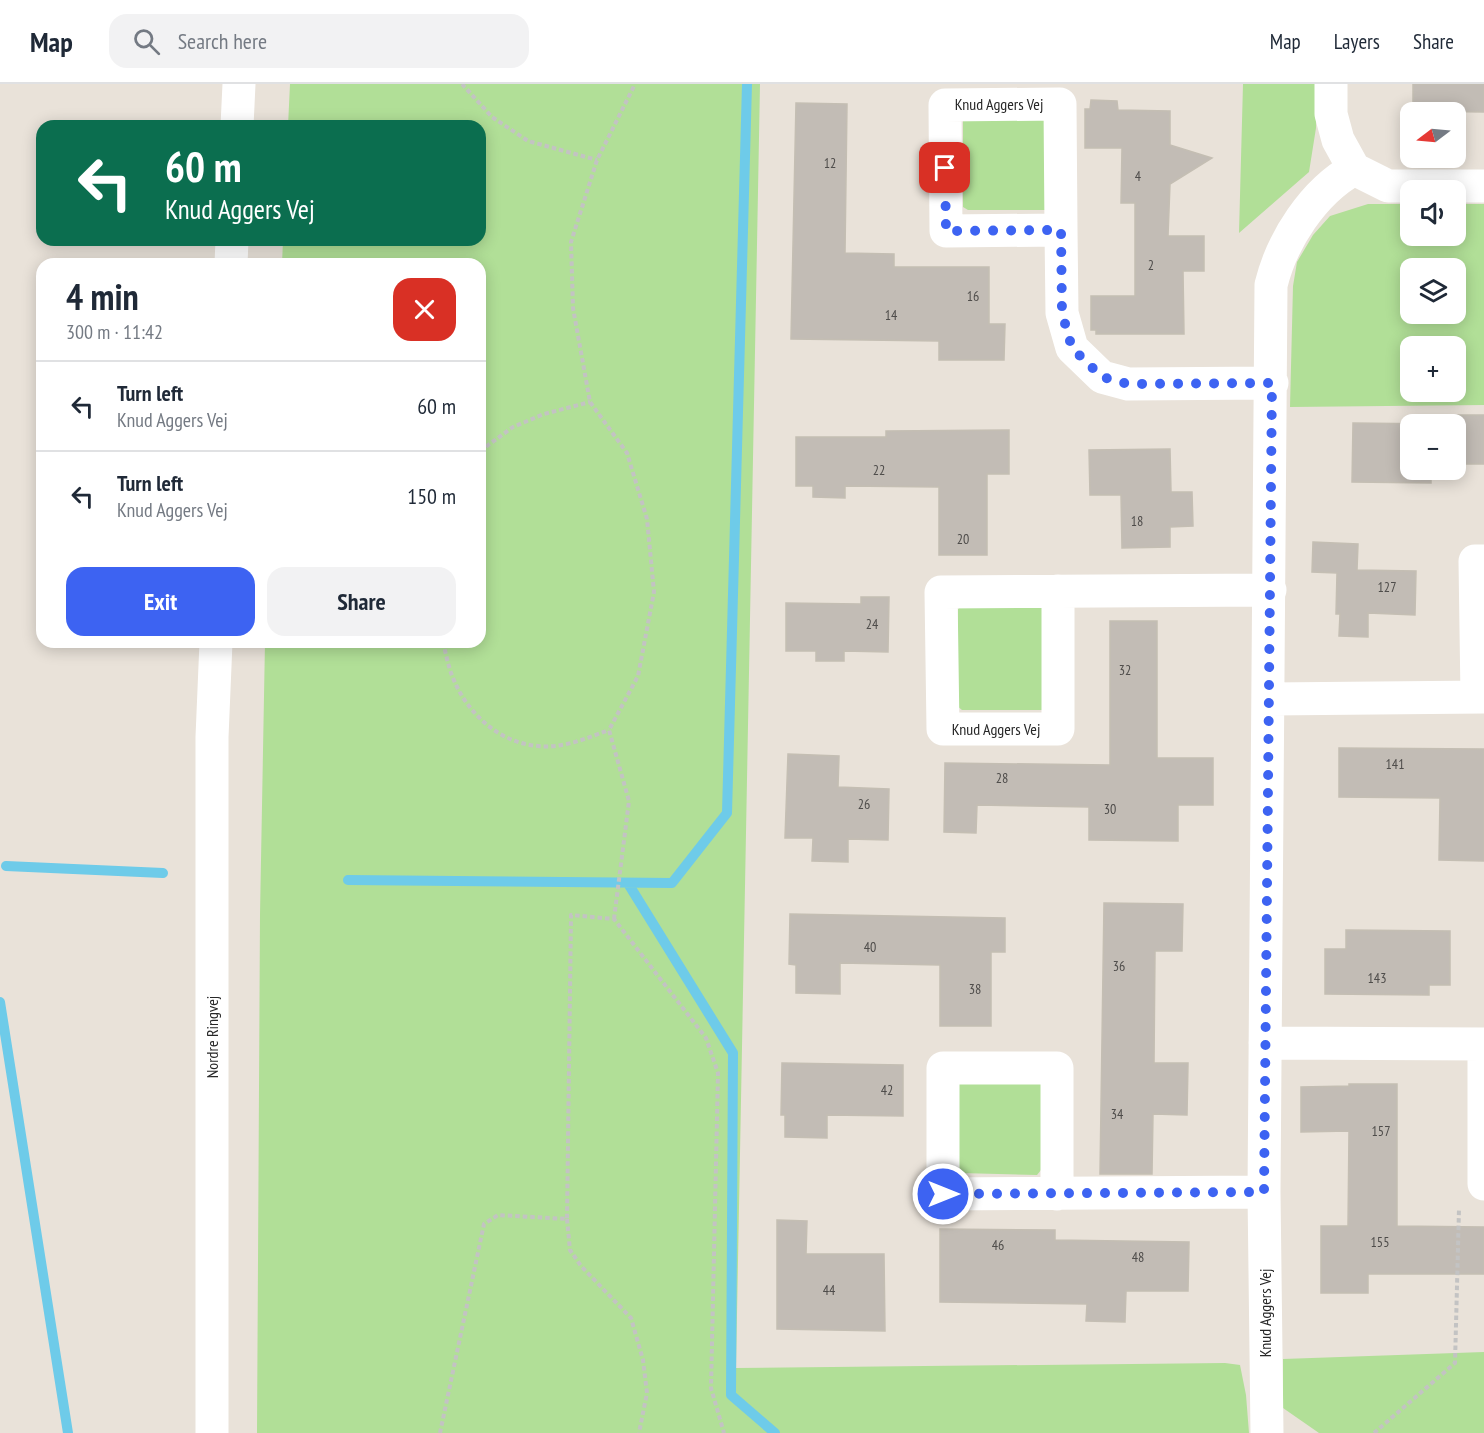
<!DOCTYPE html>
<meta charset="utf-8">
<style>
:root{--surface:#fff;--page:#f2f2f3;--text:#1f2937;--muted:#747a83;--line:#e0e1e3;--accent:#3d63f2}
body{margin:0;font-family:"PT Sans Narrow",sans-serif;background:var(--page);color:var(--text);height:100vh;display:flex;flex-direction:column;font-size:22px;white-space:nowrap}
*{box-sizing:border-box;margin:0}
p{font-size:20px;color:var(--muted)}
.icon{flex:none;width:33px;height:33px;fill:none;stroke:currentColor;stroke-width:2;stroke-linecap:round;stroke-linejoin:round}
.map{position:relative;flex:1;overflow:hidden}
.panel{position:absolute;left:36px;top:174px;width:450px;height:390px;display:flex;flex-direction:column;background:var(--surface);border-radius:18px;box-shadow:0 3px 15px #0003}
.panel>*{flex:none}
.banner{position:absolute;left:36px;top:36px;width:450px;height:126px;border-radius:18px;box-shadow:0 3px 15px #0003;background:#0b6e4f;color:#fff;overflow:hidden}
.needle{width:39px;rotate:254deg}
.controls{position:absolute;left:1400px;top:18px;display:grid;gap:12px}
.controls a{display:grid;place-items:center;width:66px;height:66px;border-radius:12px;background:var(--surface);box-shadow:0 3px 15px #0003;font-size:30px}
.pin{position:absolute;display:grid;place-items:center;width:51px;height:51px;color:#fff;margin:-26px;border-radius:12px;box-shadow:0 3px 9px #0006}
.me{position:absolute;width:66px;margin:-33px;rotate:90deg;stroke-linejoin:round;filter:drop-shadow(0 0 4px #0008)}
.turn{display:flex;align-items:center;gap:21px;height:126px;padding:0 30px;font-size:27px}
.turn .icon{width:78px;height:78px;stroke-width:2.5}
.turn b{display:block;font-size:42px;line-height:51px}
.round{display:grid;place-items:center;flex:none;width:63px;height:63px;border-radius:18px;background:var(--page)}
.headline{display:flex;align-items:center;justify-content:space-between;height:102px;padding:0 30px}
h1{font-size:36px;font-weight:700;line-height:45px}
.button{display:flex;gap:12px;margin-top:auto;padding:12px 30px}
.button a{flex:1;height:69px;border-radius:18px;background:var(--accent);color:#fff;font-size:24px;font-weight:700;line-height:69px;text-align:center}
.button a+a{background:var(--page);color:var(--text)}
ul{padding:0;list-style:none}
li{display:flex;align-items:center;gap:18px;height:90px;padding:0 30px;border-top:2px solid var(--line)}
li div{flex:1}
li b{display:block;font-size:22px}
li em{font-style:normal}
header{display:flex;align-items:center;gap:36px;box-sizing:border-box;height:84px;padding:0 30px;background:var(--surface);border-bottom:2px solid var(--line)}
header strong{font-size:28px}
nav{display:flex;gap:33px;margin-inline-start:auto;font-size:21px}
.search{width:420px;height:54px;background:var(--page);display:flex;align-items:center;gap:15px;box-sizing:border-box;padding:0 21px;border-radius:18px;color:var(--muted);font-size:22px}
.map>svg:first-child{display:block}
.green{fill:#b1df97;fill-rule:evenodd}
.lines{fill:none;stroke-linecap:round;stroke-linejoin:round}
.stream{stroke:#6ecbe9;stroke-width:10}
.building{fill:#c2bcb5;stroke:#c4beb3;stroke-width:1.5;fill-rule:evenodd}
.path{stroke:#c3c3c3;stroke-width:4;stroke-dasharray:4.5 3;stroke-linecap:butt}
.minor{stroke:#fff;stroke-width:33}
.secondary{stroke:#fff;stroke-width:33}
.route{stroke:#3d63f2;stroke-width:10;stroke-dasharray:0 18}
.labels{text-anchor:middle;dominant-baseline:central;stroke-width:4.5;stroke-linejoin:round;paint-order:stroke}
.number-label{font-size:14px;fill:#4e4c4a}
.street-label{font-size:16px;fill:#272727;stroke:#fff}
</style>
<header>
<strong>Map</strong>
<div class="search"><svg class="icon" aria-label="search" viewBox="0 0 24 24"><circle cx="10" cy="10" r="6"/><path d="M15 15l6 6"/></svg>Search here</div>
<nav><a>Map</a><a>Layers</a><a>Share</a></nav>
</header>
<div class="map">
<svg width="1484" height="1349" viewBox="0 0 1484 1349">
<rect width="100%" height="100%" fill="#e9e2d9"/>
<path class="green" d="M290,0H760L736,1284L1225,1279L1240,1281L1246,1311L1249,1349H257L260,831L265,558H480V180H282L283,156H480V42H288Z
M1243,0H1316V44L1309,88L1239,149Z
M1042,34L1047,38L1046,126H968L963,123V37Z
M1368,120H1410V152H1455V120H1484V321L1290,323L1293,202L1297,178L1313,151L1330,132ZM1455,184V230H1410V184ZM1455,262V308H1410V262Z
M963,521H1044L1043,626H962L957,622L958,525Z
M1042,997L1041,1086L1037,1091L959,1089L955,999Z
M1484,1268V1349H1319L1283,1324V1275Z"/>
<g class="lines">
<path class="stream" d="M6,782L163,789
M348,796L672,799L727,729L747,0
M629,801L733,969L731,1311L775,1349
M0,918L68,1349"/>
</g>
<path class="building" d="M1413,0H1484V28L1413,27Z
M1091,16L1117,17L1118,26L1170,27V61L1212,74L1170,100L1168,152H1204V187H1183L1184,250H1096V246H1091V212H1135V119H1121L1122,64H1085V25H1090Z
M796,19L847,20L845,169L894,170V183H989V240H1005L1004,276H939V257L791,255Z
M1438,331H1484V380H1461V387H1431V399L1352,398L1353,339L1438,340ZM1410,340H1455V386H1410Z
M1009,346V390H987V471H939V403L845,402V414L813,413V402H796V353H886V347Z
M1170,365L1171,408H1192L1193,442L1170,443V463L1122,464L1121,411H1090L1089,366Z
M1313,458L1358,460L1357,486L1416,487L1415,531L1368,529V553L1339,552L1340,530H1336L1337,489L1312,488Z
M861,513H889L888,568L844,567V577H816V567H786V519L861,520Z
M1110,537H1157V674H1213V721H1178V757L1089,756V723L977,721L976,749L944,748L945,679L1110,681Z
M1339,664L1484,665V777L1439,776L1440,714L1339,713Z
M788,670L839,672L838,703L889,705L888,756L848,755V778L812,777L813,754H785Z
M1104,819L1183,820L1182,867H1155L1154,979H1188L1187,1031L1153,1030L1152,1090H1100Z
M790,830L1005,834V868H991V942H940V881L840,879V910L796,909V881L789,880Z
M1346,846L1450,847V901H1429V911L1325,910V865H1346Z
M782,979L903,981V1032L827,1031V1054L785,1053V1031H781Z
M1349,1000H1397V1142L1484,1143V1190H1368V1209H1321V1142H1348L1349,1047L1301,1048V1003L1349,1002Z
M777,1136L807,1137L806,1170H884L885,1247L777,1245Z
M940,1145L1055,1146V1156L1189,1158L1188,1207H1126L1125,1238L1086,1237L1087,1220L940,1218Z"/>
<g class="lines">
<path class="path" d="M462,0L492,33L528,57L597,76
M480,367L513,343L544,330L590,318
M443,558C446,570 448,582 453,594C467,629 499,659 538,662C562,665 587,654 609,646
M614,835L629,717L609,646L638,592L654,508L647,435L627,369L590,318L573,224L571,158L597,76L635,0
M567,1135L570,1166L581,1182L631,1234L643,1276L647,1309L639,1349
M440,1349L484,1140L498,1131L567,1135L571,831L614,835L706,954L718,989L711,1304L724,1349
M1374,1349L1455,1279L1459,1125"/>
<path class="minor" d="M1331,0V30L1338,56L1354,85L1388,102H1484
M1061,146L1060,20L945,21L946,147L1061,146L1062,229L1072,264L1102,293L1128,300L1272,299
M1058,507V645H943L941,508L1270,506
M1477,613L1475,477H1484
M1268,615L1484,613
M1265,959L1484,960
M1484,969V1100
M1057,1110V984H943V1110L1264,1108
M1267,1349L1264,1108L1271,201C1282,156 1313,108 1354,85"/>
<path class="secondary" d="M237,42L239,0
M231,180L232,156
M212,1349V653L216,558"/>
</g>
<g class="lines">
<path class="route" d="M943,1110L1264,1108L1272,299L1128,300L1102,293L1072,264L1062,229L1061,146L946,147L945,84"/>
</g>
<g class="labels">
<g class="number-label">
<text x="830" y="79">12</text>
<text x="1138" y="92">4</text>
<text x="1151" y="181">2</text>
<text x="973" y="212">16</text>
<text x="891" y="231">14</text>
<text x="879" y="386">22</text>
<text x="1137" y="437">18</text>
<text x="963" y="455">20</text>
<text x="1387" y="503">127</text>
<text x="872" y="540">24</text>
<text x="1125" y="586">32</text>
<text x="1395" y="680">141</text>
<text x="1002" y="694">28</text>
<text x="864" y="720">26</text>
<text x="1110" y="725">30</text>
<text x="870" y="863">40</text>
<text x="1119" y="882">36</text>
<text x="1377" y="894">143</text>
<text x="975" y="905">38</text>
<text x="887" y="1006">42</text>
<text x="1117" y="1030">34</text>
<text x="1381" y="1047">157</text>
<text x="1380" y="1158">155</text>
<text x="998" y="1161">46</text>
<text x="1138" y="1173">48</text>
<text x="829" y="1206">44</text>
</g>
<g class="street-label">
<text x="999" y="20">Knud Aggers Vej</text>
<text x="996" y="645">Knud Aggers Vej</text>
<text transform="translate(212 953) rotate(-90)">Nordre Ringvej</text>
<text transform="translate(1265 1229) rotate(-90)">Knud Aggers Vej</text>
</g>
</g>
</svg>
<div class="controls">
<a><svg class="needle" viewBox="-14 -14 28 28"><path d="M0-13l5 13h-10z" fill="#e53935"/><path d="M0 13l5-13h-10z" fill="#747a83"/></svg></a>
<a><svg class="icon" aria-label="sound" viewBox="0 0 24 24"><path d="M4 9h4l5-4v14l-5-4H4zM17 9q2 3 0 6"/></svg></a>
<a><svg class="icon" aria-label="layers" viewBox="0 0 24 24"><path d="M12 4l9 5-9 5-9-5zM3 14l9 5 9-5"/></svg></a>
<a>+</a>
<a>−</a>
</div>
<div class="pin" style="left:945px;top:84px;background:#d93025"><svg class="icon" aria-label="arrive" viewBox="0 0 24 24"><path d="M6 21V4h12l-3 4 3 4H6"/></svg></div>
<svg class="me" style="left:943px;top:1110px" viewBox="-20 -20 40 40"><circle r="17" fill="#3d63f2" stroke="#fff" stroke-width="3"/><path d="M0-11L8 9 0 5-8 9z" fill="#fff"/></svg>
<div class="banner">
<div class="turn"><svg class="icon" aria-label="left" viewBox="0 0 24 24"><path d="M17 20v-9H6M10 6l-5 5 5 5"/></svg><div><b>60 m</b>Knud Aggers Vej</div></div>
</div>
<section class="panel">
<div class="headline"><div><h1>4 min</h1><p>300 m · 11:42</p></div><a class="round" style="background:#d93025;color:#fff"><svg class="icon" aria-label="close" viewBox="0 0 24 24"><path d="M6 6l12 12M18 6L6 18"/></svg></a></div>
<ul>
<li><svg class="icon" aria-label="left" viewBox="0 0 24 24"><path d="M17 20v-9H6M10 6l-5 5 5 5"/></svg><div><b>Turn left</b><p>Knud Aggers Vej</p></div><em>60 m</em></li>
<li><svg class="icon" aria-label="left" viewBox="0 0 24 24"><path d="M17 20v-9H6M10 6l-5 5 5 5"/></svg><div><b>Turn left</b><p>Knud Aggers Vej</p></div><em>150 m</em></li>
</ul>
<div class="button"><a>Exit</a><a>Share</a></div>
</section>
</div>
